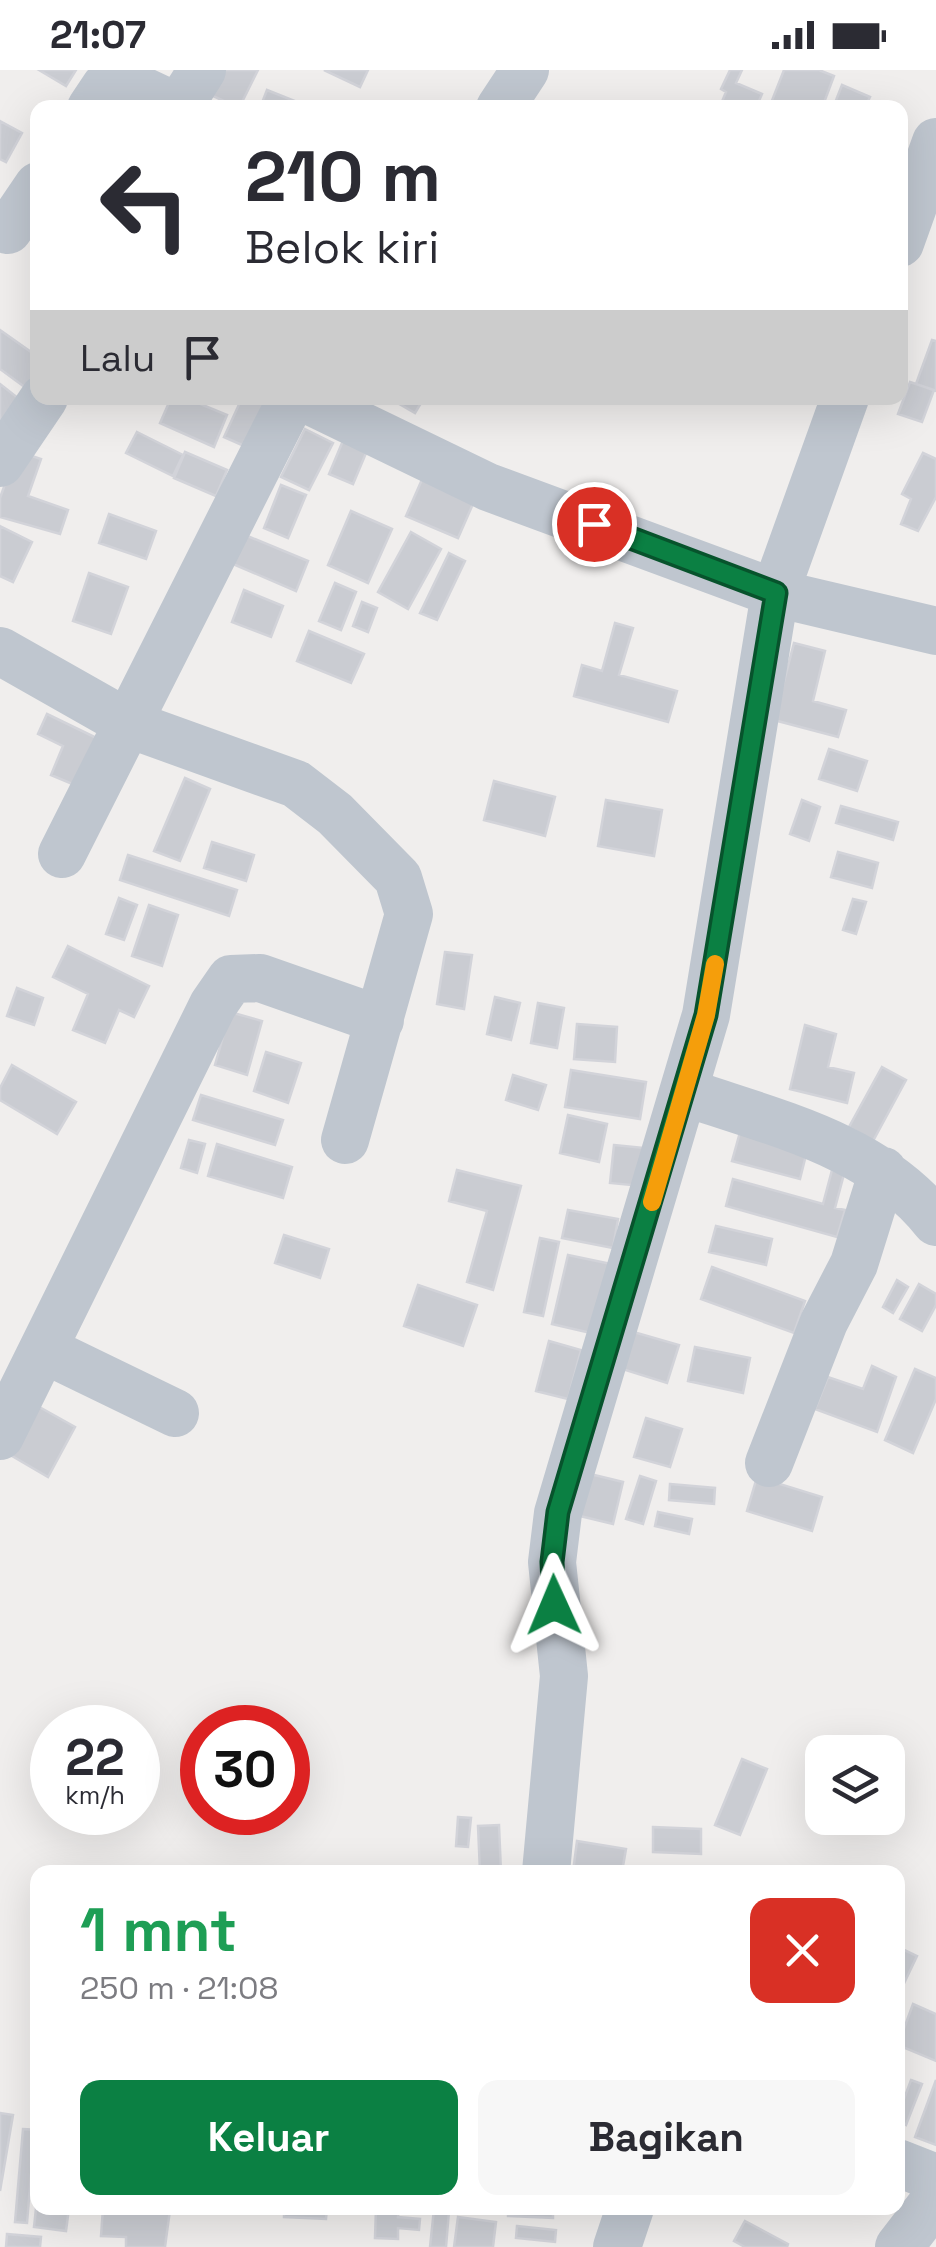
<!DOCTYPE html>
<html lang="id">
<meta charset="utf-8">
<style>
:root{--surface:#fff;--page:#f7f7f7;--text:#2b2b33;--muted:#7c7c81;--accent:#0b8043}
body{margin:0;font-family:"Space Grotesk",sans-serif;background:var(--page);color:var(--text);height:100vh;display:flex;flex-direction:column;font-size:38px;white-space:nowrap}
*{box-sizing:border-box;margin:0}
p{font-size:32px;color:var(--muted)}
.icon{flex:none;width:55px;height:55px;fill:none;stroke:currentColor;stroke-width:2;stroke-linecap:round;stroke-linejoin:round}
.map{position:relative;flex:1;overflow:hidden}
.side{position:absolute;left:30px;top:1795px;width:875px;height:350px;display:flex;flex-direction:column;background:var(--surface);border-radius:20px;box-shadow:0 10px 40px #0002}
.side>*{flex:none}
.top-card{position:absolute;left:30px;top:30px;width:878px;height:305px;border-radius:20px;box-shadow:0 10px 40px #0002;background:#fff;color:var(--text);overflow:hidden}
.tools{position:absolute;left:805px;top:1665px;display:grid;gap:20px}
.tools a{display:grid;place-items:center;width:100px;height:100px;border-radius:20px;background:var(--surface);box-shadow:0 10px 40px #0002;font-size:50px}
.speed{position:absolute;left:30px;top:1635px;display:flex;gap:20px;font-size:50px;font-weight:700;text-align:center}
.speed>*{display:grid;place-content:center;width:130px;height:130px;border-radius:50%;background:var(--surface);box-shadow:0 10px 40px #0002;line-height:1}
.speed small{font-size:25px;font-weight:400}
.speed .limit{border:15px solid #d22;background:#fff;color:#111}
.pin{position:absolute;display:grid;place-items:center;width:85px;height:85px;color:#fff;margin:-42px;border:5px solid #fff;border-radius:50%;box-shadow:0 2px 10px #0007}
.me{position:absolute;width:110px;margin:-55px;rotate:359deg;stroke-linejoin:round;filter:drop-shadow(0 0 8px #0008)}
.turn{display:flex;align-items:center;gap:35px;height:210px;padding:0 50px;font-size:45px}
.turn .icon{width:130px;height:130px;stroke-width:2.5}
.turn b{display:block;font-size:70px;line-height:85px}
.then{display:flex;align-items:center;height:95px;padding:0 50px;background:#0003;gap:20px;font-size:38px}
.round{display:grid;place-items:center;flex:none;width:105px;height:105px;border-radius:20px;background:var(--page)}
.headline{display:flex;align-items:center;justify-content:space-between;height:170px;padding:0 50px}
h1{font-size:60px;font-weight:800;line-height:75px;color:#1e9e55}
.action{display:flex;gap:20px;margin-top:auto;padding:20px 50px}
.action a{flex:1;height:115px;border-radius:20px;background:var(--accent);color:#fff;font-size:40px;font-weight:800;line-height:115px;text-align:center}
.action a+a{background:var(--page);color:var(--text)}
.status{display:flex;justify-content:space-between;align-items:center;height:70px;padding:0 50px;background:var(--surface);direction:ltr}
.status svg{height:28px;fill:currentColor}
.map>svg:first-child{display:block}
.building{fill:#caccd2;stroke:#d2d3d9;stroke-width:2.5}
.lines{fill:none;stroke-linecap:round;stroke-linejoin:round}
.minor{stroke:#bfc6cf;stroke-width:48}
.route-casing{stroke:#07532c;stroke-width:25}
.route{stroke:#0b8043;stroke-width:18}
.slow{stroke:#f59e0b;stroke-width:18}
</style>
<div class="status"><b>21:07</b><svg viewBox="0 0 49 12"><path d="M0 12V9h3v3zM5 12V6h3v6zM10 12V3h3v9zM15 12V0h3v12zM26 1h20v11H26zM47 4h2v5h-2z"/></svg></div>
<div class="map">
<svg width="936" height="2177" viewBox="0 0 936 2177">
<rect width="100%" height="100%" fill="#f0eeed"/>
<path class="building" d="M39,0H76L66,16Z
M213,0H258L239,38L202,21Z
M324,0H368L360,17Z
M730,0H742L736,13L762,24L756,38L721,34L726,22L721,19Z
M784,0H819L834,6L822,38H782L771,33Z
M842,15L870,27L865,38H833Z
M267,20L312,38H260Z
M0,51L22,63L6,92L0,89Z
M0,260L38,287L37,326L0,299Z
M932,270L936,271V321L916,314Z
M910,312L934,320L922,352L898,344Z
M0,314L33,340L0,363Z
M171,328H186L227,345L214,377L160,353Z
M242,328H274L251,379L224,367Z
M389,328H424L415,343Z
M305,359L333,373L309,420L281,407Z
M137,362L183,385L173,406L126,383Z
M345,366L369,376L353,414L329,404Z
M17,381L41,389L28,426L68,440L60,464L0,447V428Z
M185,382L227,400L216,426L174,408Z
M923,383L936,389V427L918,461L901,454L911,429L902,424Z
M424,405L476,427L458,468L406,446Z
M281,415L306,425L288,468L264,458Z
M351,441L392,459L368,513L328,495Z
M109,444L156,461L146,489L99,473Z
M0,456L32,472L13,512L0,506Z
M411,462L441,479L408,539L378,522Z
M245,465L308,491L296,521L233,494Z
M449,483L465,491L437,550L420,543Z
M89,503L128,517L111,564L73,551Z
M335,513L356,522L341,560L319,551Z
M244,520L283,536L271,567L232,552Z
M362,532L377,538L368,562L353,556Z
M615,553L633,558L619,605L677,621L668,652L574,626L582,595L602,601Z
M309,561L364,584L351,613L297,591Z
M794,573L825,581L813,631L846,640L838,667L774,650Z
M47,644L109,674L77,716L51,705L63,676L38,664Z
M829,679L867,691L857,721L819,709Z
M185,708L210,719L180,791L154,781Z
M494,711L555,727L545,766L484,750Z
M606,730L662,740L654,786L598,776Z
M802,730L820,737L809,771L790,764Z
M841,736L898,752L893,770L836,753Z
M212,772L254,785L246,811L204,798Z
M838,782L878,793L872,818L831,807Z
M128,785L237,820L229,846L120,810Z
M119,828L137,835L124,870L106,864Z
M853,829L866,832L856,864L843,860Z
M149,835L178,845L162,896L132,886Z
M68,876L149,916L134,947L119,940L105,973L73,960L88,924L53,907Z
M445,882L472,885L464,939L437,934Z
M17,918L43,928L34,955L7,946Z
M495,927L520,933L511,970L487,964Z
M538,933L564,938L557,978L531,973Z
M230,942L262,951L247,1005L215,995Z
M577,954L617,957L615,992L574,989Z
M805,955L836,964L828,997L854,1003L847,1033L790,1019Z
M266,982L301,993L288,1033L254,1021Z
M12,995L76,1032L57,1064L0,1030V1018Z
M882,997L906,1010L873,1071L849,1057Z
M571,1000L646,1012L640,1049L565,1037Z
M513,1005L546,1015L538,1040L506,1030Z
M201,1025L283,1050L275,1075L193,1050Z
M568,1045L607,1054L599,1092L560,1083Z
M742,1055L809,1073L800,1109L732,1091Z
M189,1070L205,1074L197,1103L181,1098Z
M217,1074L292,1097L283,1128L208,1106Z
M614,1075L645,1078L641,1116L610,1113Z
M457,1100L521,1116L493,1220L467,1212L487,1141L449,1131Z
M832,1100L844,1104L835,1138L845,1140L837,1167L726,1136L733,1109L823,1134Z
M568,1140L618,1149L613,1178L562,1168Z
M716,1156L772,1169L766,1195L709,1182Z
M284,1165L329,1179L320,1208L275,1193Z
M540,1168L559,1172L543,1246L524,1242Z
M568,1185L611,1194L595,1264L552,1254Z
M712,1197L805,1231L794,1263L701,1229Z
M897,1210L908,1217L893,1243L883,1237Z
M919,1214L936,1224V1235L922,1261L900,1249Z
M418,1215L477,1235L463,1276L404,1256Z
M630,1261L679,1275L667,1313L619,1298Z
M549,1271L581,1280L568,1329L536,1321Z
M695,1277L750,1288L743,1323L688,1311Z
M872,1296L896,1307L877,1362L815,1339L828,1307L863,1319Z
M915,1299L936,1308V1329L913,1383L885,1370Z
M34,1334L75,1357L48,1407L7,1383Z
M646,1348L682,1359L670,1397L634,1387Z
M586,1403L623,1412L613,1454L576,1445Z
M640,1406L656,1411L643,1454L626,1449Z
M757,1407L822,1427L812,1461L747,1441Z
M670,1414L715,1418L714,1434L669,1430Z
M658,1442L692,1449L689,1464L655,1456Z
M742,1689L767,1699L740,1765L715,1755Z
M458,1747L471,1748L468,1777L456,1776Z
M499,1755L501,1802H480L478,1756Z
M653,1757L701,1759V1784L653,1782Z
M577,1771L626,1779L622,1802H573Z
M898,1877L917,1886L898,1926Z
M913,1934L936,1944V1991L898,1975Z
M911,2010L922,2014L906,2055L898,2051V2045Z
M936,2010V2075L915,2067Z
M0,2043L13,2045L0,2121Z
M23,2059L38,2060V2093H32L27,2153L15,2152Z
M38,2120V2138H69L66,2161L34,2157Z
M103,2138L170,2140L165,2177H126V2167L101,2166Z
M284,2138H327L326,2149L284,2147Z
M376,2138H399L398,2147L420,2149L419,2160L398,2158V2169L375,2168Z
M508,2138H553V2148L508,2146Z
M434,2139L449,2141L446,2177H430Z
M458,2147L496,2152L493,2177H454Z
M745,2151L788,2174L787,2177H745L734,2171Z
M517,2156L556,2160L555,2172L516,2168Z
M7,2164L41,2167L40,2177H6Z"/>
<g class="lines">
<path class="minor" d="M91,38L105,17L122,11L173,35L182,32L202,0
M500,38L525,0
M8,160L38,116
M900,173L936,72
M304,328L488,417L775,523L936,561
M0,393L44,328
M0,581L129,654L296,714L335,744L398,808L409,844L345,1070
M62,784L292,328
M685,1022C774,1053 876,1075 936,1152
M43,1279L175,1343
M0,1366L213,935L231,909L260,908L380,950
M769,1393L824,1252L854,1194L883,1101
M546,1802L564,1606L552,1492L558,1443L706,945L775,523L845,328
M898,2093L936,2108
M617,2177L630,2138
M899,2177L936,2129"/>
</g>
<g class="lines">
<g class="route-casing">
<path id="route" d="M554,1535L552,1492L558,1442L706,945L776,523L594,454"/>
</g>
<use href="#route" class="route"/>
<path class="slow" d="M652,1132L706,945L715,894"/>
</g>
</svg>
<div class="tools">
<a><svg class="icon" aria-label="layers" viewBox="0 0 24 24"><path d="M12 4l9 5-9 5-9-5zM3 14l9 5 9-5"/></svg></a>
</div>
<div class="speed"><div>22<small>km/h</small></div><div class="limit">30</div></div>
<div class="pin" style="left:594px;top:454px;background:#d93025"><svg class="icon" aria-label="arrive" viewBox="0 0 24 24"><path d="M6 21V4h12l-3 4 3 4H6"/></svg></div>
<svg class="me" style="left:554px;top:1535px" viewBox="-20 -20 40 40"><path d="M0-17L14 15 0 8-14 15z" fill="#0b8043" stroke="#fff" stroke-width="4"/></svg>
<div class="top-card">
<div class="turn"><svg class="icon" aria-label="left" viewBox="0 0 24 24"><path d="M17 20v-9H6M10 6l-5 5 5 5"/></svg><div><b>210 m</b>Belok kiri</div></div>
<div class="then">Lalu<svg class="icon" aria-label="arrive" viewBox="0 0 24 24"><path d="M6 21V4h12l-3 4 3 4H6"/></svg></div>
</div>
<section class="side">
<div class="headline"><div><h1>1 mnt</h1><p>250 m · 21:08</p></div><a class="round" style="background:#d93025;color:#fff"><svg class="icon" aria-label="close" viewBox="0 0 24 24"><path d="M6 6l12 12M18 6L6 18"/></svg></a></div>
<div class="action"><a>Keluar</a><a>Bagikan</a></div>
</section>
</div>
